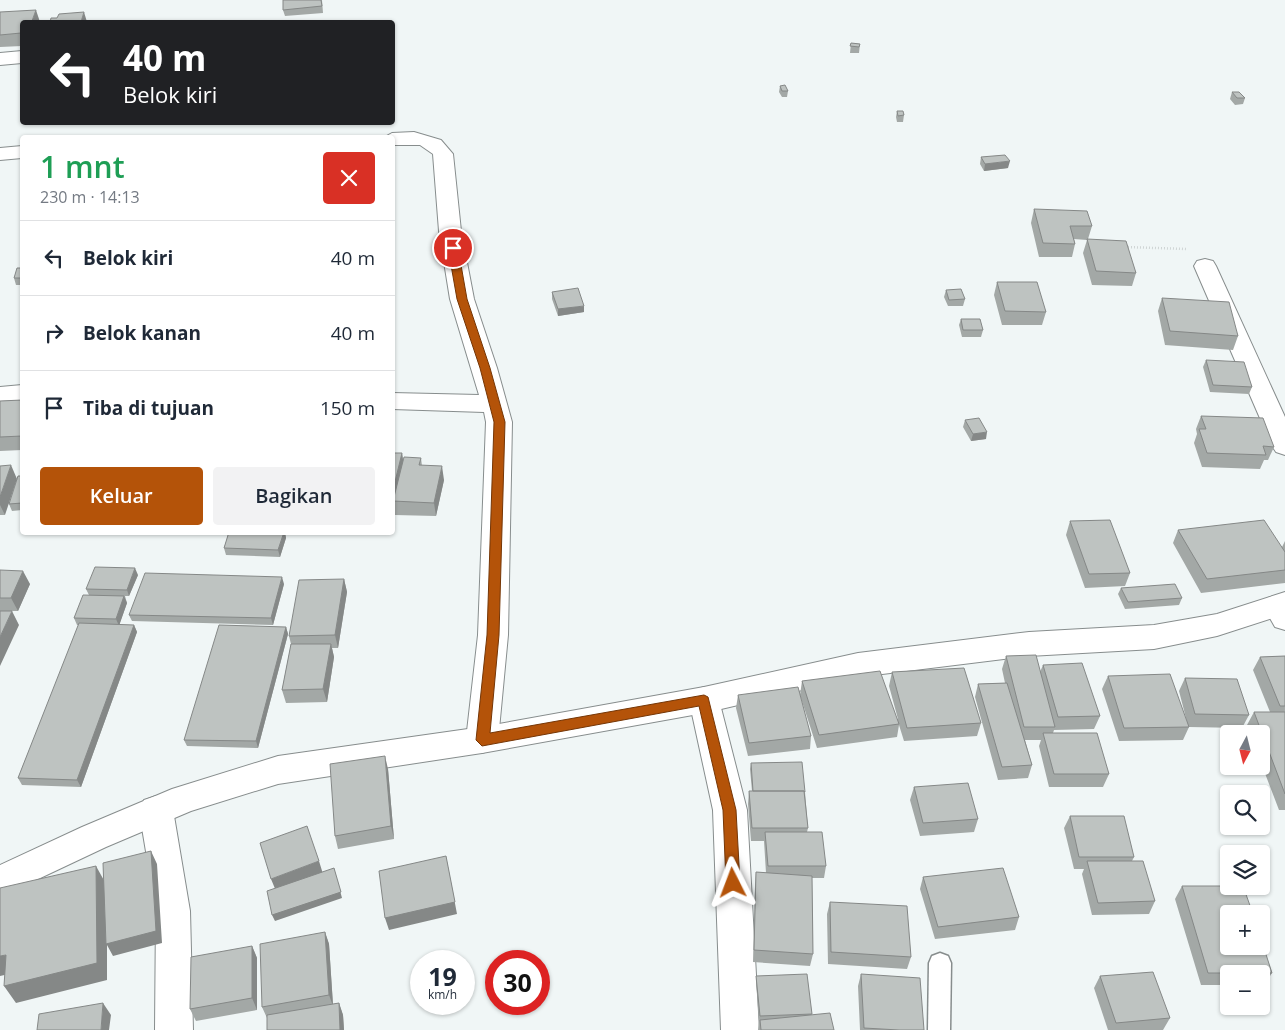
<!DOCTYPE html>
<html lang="id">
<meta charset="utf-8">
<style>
:root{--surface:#fff;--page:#f2f2f3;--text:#1f2937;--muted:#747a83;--line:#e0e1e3;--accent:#b45309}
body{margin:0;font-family:"Open Sans",sans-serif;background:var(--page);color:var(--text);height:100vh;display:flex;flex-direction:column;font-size:19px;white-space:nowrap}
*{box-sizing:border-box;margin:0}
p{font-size:16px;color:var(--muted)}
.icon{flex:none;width:28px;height:28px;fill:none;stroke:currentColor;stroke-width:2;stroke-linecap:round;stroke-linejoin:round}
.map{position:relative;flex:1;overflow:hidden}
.sheet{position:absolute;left:20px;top:135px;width:375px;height:400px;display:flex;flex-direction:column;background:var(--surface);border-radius:5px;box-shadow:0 1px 4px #0004}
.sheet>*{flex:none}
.banner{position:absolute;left:20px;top:20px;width:375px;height:105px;border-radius:5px;box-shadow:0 1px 4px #0004;background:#202124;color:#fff;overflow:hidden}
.needle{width:32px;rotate:187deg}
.tools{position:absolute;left:1220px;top:725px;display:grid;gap:10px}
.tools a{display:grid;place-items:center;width:50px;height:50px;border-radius:5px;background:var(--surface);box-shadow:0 1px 4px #0004;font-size:25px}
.speed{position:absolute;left:410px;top:950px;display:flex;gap:10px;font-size:25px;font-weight:700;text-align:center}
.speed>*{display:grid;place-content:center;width:65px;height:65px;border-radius:50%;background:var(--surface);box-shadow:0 1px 4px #0004;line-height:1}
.speed small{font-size:12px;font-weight:400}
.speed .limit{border:8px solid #d22;background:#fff;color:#111}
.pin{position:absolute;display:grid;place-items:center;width:42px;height:42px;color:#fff;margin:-21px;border:2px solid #fff;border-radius:50%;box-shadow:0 1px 5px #0007}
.me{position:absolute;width:55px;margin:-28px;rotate:357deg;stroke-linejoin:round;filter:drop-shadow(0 0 4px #0008)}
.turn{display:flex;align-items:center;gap:18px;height:105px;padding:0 20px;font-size:22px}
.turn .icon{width:65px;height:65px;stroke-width:2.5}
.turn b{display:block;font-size:35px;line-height:42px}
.round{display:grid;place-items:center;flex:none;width:52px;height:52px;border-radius:5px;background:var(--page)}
.overview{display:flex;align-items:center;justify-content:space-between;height:85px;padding:0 20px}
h1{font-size:30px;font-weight:600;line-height:38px;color:#1e9e55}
.cta{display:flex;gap:10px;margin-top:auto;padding:10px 20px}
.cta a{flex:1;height:58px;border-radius:5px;background:var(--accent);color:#fff;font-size:20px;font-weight:600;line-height:58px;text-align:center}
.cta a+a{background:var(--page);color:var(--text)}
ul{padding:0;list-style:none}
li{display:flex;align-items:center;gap:15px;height:75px;padding:0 20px;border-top:1px solid var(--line)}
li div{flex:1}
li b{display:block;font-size:19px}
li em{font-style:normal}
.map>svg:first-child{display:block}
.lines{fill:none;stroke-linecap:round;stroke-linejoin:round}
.lane-casing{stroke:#878d8d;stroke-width:3}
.street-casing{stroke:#878d8d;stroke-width:2}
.secondary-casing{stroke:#878d8d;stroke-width:2}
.path{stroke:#aeb3b3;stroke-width:2.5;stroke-dasharray:0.5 2.5;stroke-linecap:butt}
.lane{fill:#fff;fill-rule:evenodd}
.street{fill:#fff;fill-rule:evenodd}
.secondary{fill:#fff;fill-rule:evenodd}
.wall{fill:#a3a8a6}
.shaded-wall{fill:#858887}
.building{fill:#bec3c1;stroke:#858887}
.route{fill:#b45309;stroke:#753606}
</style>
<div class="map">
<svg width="1285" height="1030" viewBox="0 0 1285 1030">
<rect width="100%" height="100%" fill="#f0f6f6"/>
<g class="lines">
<g class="lane-casing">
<path id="lane" d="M940,953L948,956L951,963L950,1030H928L929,963L932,956Z"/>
</g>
<g class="street-casing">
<path id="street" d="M22,51V63L0,65V53Z
M414,132L441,140L453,154L461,231L474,299L497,368L512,422L508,635L498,740L493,749L482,753L471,749L466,740L478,635L486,422L484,412L392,409V393L479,395L450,299L439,231L433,154L420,145H392V138H383L392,133Z
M22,146V158L0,160V148Z
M1205,259L1213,261L1216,266L1285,417V455L1276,452L1272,446L1194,266L1197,261Z
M22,385V401L0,403V387Z
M1278,595L1285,597V630L1275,627L1263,606L1268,598Z
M704,687L715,691L719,700L747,810L759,1030H721L713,810L689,700L693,691Z
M156,796L168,800L173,810L190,911L193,1030H155L156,911L139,810L144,800Z"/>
</g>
<g class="secondary-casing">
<path id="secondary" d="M1285,592V614L1217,636L1154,649L1029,656L858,677L704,713L482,753L278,784L191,811L106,847L0,897V865L82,827L172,789L278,756L482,727L704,687L858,653L1029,632L1154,625L1217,614Z"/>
</g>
<path class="path" d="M1125,247L1186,249"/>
<use href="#lane" class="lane"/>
<use href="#street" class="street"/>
<use href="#secondary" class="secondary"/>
</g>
<path class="wall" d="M322,0L323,13L285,16L283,10Z
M0,12L40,22H22V46L0,47Z
M851,43L860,44L859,53H850Z
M780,86L788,91L787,97H782L779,92Z
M1232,92L1245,98L1243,104L1235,105L1230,99Z
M897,111L904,115L903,122H897L896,117Z
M213,122H252L213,123Z
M981,157L1008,168L984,171L980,164Z
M1034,209L1092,226L1088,239L1136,273L1132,286L1092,285L1083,253L1087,240L1074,239L1075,244L1072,257H1039L1031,223Z
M22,268V285H16L14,278Z
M997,282L1046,312L1042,325H1002L994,295Z
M946,290L965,299L963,306H948L944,297Z
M552,292L584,312L558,316L552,299Z
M1162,298L1238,336L1233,350L1165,345L1158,311Z
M961,319L983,330L981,337H962L959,325Z
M1206,360L1252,387L1249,394L1210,392L1203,367Z
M22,400V450L0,451V401Z
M1201,416L1274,447L1268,460H1264L1260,469L1202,467L1194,443L1197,434L1196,429Z
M965,420L986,439L971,441L963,427Z
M392,453H402L403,460L421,458L422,466L444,480L436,516L395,515L394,510L392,518Z
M0,466L5,515H0Z
M22,476V510L12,511L9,504Z
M1070,521L1130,573L1125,586L1085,588L1066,535Z
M1178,530L1282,547L1285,541V583L1201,593L1173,543Z
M229,532H295L294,534H285L286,538L280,557L226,555L224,548Z
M0,570L30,584L18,611H0Z
M138,575L129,596H125L127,603L119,625H134L137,632L81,787L22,785L18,778L79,625H77L74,618L89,595L86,589Z
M344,579L347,592L338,648H332L334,657L327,702L286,703L282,690L291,644L289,636Z
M284,584L273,625L132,621L129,615Z
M1121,588L1182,598L1179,605L1125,609L1118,594Z
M286,627L288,634L258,748L187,746L184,740Z
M1006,656L1040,672L1043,665L1100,716L1094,729L1054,730L1053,733L1109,774L1103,787H1049L1039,746L1041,740H1025L1032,765L1028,778L998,780L975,697L978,684L1005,683L1002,669Z
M1285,656V810H1279L1261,763V734H1251L1247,725L1254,712H1270L1253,670L1260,657Z
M892,672L981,723L977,736L904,741L899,725L897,737L817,748L800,695L802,681L898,719L889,686Z
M1108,676L1187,722L1179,691L1185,678L1249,715L1242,728L1189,727L1183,740L1119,741L1102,689Z
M738,695L811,736L810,749L748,756L736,708Z
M751,763L805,792L808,828L807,832L826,866L824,878H812L813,954L810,966L753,962L755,885L756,872L766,873L764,841H751L748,804L749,791H752L750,769Z
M388,769L394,839L338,849L335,836Z
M914,787L978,819L974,832L920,836L910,800Z
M1070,816L1134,857L1132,861L1155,901L1149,914L1092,915L1082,874L1084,869H1074L1064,828Z
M923,877L1019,917L1015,930L935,939L920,889Z
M1182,886L1272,973L1264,985H1261V974H1229V985H1201L1175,899Z
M830,902L911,957L907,969L828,964L827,914Z
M325,932L329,944L333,1004L339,1003L343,1015L344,1030H267V1018L262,1007Z
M252,946L257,958V1010L196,1021L190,1009Z
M861,974L924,1030H860L858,986Z
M756,976L812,1014L811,1015L834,1030H758L759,1021L756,982Z
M1100,976L1170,1018L1163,1030H1108L1094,988Z"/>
<path class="shaded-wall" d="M36,10L40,22H32V21Z
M84,12L87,22H81Z
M1010,161L1008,168L984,171L985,164Z
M584,306V312L558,316V309Z
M987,432L986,439L971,441L973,434Z
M402,453L404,467L393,501L394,510L392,518V494Z
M11,465L17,479L5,515L0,505V497Z
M442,466L444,480L436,516L434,503Z
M284,532H285L286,538L280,557L278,550Z
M135,568L138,575L129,596L127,590Z
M23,571L30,584L18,611L11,598Z
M282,577L284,584L273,625L271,618Z
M344,579L347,592L338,648L335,635Z
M124,596L127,603L119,626L116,619Z
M12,611L19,625L0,666V637Z
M134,625L137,632L81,787L77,780Z
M286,627L288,634L258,748L256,741Z
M331,644L334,657L327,702L323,689Z
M385,756L388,769L394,839L391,826Z
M151,851L157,864L162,943L113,956L107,945V980L16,1003L4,986L96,866L106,884Z
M446,856L457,914L389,930L385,918Z
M319,861L323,874L276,891L271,879Z
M334,868L342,898L275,921L272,915Z
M325,932L329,944L333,1006L329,995Z
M252,946L257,958V1010L252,998Z
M6,955L18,972L0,976V956Z
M103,1003L111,1015L109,1030H101Z
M339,1003L343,1015L344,1030H340Z"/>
<path class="building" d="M283,0H321L322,6L283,10Z
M36,10L32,21L22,22V30L21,33L0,35V12Z
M84,12L81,22H50L51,18H57L59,14Z
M851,43L860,44L859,47L850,46Z
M785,85L788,91H782L780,86Z
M1232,92H1239L1245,98H1237Z
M897,111H903L904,115L898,116Z
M1005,155L1010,161L985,164L981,157Z
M1034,209L1087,211L1092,226H1070L1075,244L1043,243Z
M1087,239L1126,241L1136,273L1096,271Z
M17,268H22V278H14Z
M997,282H1037L1046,312L1005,311Z
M578,288L584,306L558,309L552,292Z
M961,289L965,299L949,300L946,290Z
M1162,298L1229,302L1238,336L1170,331Z
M961,319H980L983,330H963Z
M1206,360L1244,362L1252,387L1213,385Z
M22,400V436L0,437V401Z
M1201,416L1263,418L1274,447L1263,446L1266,455L1207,453L1199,429H1206Z
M979,418L987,432L973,434L965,420Z
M392,453H402L392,494Z
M404,457L421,458L419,465L442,466L434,503L393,501Z
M11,465L0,497V466Z
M18,476H22V503L9,504Z
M1110,520L1130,573L1089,574L1070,521Z
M1264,520L1285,552V570L1207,579L1178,530Z
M229,532H284L278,550L224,548Z
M95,567L135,568L127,590L86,589Z
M0,570L23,571L11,598H0Z
M145,573L282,577L271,618L129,615Z
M344,579L335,635L289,636L299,580Z
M1175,584L1182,598L1128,602L1121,588Z
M83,595L124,596L116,619L74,618Z
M0,611H12L0,637Z
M79,623L134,625L77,780L18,778Z
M219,625L286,627L256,741L184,740Z
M291,644H331L323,689L282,690Z
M1036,655L1055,727H1024L1006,656Z
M1285,656V706H1280L1260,657Z
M1082,663L1100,716L1058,717L1043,665Z
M964,668L981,723L907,728L892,672Z
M880,671L899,724L819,735L802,681Z
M1170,674L1189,727L1124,728L1108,676Z
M1185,678L1237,679L1249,715L1195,714Z
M1007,683L1032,765L1002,767L978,684Z
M798,687L811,736L749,743L738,695Z
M1254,712H1285V794Z
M1043,733H1097L1109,774H1054Z
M385,756L391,826L335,836L330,764Z
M802,762L805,792L804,791H753L751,763Z
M968,783L978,819L923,823L914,787Z
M749,791H804L808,828H752Z
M1070,816H1124L1134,857H1079Z
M307,826L319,861L271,879L260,843Z
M765,832H822L826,866H768Z
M151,851L156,931L106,944L103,863Z
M446,856L455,902L385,918L379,871Z
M1087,861H1143L1155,901L1098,903Z
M96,866L97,963L4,986L6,955L0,956V888Z
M334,868L341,892L272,915L267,891Z
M1003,868L1019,917L938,927L923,877Z
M756,872L812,876L813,954L754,950Z
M1182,886H1243L1253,914H1229V946H1261V939L1272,973H1208Z
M830,902L907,906L911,957L831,952Z
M325,932L329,995L262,1007L260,944Z
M252,946V998L190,1009L191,957Z
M1153,972L1170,1018L1116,1023L1100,976Z
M807,974L812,1014L760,1016L756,976Z
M861,974L920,978L924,1030H899L864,1028Z
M103,1003L101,1030H37L39,1014Z
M339,1003L340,1030H267V1015Z
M830,1013L834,1030H761L760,1020Z"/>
<path class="route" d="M453,245L458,248L467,299L490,368L505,422L499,635L490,733L704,695L708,697L736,810L740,883L738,888L733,890L728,888L726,883L723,810L699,706L482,746L476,740L487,635L494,422L480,368L457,299L448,248Z"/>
</svg>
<div class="tools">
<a><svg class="needle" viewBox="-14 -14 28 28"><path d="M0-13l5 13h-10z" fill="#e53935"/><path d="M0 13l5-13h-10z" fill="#747a83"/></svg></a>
<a><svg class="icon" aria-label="search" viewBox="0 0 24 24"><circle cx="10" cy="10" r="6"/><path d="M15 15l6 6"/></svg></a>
<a><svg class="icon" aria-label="layers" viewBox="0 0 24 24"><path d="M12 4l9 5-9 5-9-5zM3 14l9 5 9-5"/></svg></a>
<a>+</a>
<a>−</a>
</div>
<div class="speed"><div>19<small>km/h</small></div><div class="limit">30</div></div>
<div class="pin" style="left:453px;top:248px;background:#d93025"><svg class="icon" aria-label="arrive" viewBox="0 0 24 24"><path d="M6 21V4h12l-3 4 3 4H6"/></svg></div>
<svg class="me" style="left:733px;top:883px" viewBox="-20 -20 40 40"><path d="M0-17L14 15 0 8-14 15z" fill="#b45309" stroke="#fff" stroke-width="4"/></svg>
<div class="banner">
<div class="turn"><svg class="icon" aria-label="left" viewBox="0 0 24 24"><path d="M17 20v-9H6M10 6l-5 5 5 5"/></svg><div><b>40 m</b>Belok kiri</div></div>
</div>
<section class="sheet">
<div class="overview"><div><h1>1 mnt</h1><p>230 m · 14:13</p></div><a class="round" style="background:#d93025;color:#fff"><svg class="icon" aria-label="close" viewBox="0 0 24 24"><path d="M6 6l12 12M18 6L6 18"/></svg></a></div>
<ul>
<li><svg class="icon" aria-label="left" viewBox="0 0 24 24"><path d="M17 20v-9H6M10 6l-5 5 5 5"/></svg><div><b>Belok kiri</b></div><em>40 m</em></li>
<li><svg class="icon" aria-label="right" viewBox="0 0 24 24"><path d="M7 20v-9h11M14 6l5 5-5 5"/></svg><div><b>Belok kanan</b></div><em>40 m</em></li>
<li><svg class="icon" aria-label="arrive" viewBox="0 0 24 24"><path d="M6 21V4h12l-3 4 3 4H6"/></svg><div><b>Tiba di tujuan</b></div><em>150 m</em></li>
</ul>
<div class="cta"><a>Keluar</a><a>Bagikan</a></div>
</section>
</div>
